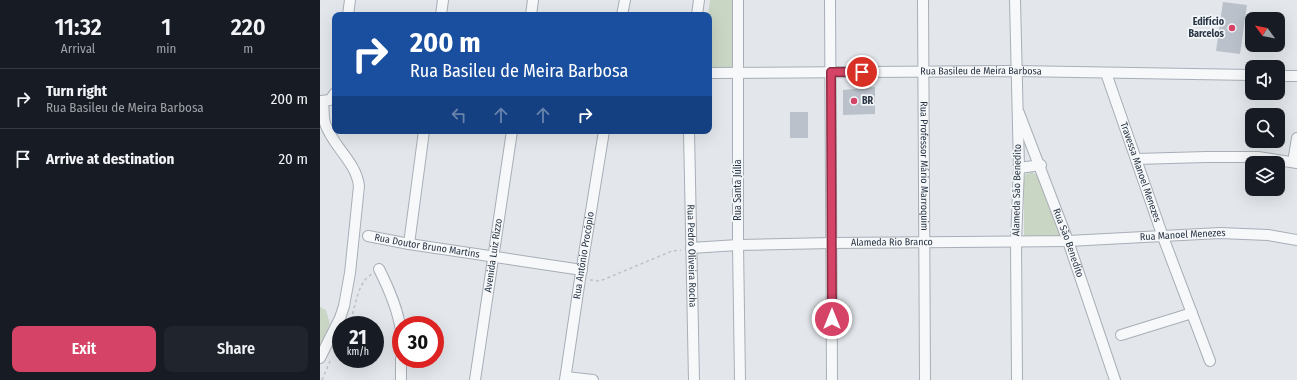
<!DOCTYPE html>
<meta charset="utf-8">
<style>
:root{--surface:#171b24;--page:#20242c;--text:#f1f3f6;--muted:#9ea1a6;--line:#363941;--accent:#d54466}
body{margin:0;font-family:"Fira Sans Condensed",sans-serif;background:var(--page);color:var(--text);height:100vh;display:flex;flex-direction:column;font-size:15px;white-space:nowrap}
*{box-sizing:border-box;margin:0}
p{font-size:13px;color:var(--muted)}
.icon{flex:none;width:22px;height:22px;fill:none;stroke:currentColor;stroke-width:2;stroke-linecap:round;stroke-linejoin:round}
.map{position:relative;flex:1;overflow:hidden}
.side{display:flex;flex-direction:column;background:var(--surface);width:320px}
.side>*{flex:none}
.top-card{position:absolute;left:12px;top:12px;width:380px;height:122px;border-radius:8px;box-shadow:0 4px 16px #0002;background:#1a4fa0;color:#fff;overflow:hidden}
.needle{width:26px;rotate:302deg}
.tools{position:absolute;left:925px;top:12px;display:grid;gap:8px}
.tools a{display:grid;place-items:center;width:40px;height:40px;border-radius:8px;background:var(--surface);box-shadow:0 4px 16px #0002;font-size:20px}
.speed{position:absolute;left:12px;top:316px;display:flex;gap:8px;font-size:20px;font-weight:700;text-align:center}
.speed>*{display:grid;place-content:center;width:52px;height:52px;border-radius:50%;background:var(--surface);box-shadow:0 4px 16px #0002;line-height:1}
.speed small{font-size:10px;font-weight:400}
.speed .limit{border:6px solid #d22;background:#fff;color:#111}
.pin{position:absolute;display:grid;place-items:center;width:34px;height:34px;color:#fff;margin:-17px;border:2px solid #fff;border-radius:50%;box-shadow:0 1px 4px #0007}
.me{position:absolute;width:44px;margin:-22px;rotate:0deg;stroke-linejoin:round;filter:drop-shadow(0 0 3px #0008)}
.turn{display:flex;align-items:center;gap:14px;height:84px;padding:0 12px;font-size:18px}
.turn .icon{width:52px;height:52px;stroke-width:2.5}
.turn b{display:block;font-size:28px;line-height:34px}
.lanes{display:flex;align-items:center;height:38px;padding:0 12px;background:#0003;justify-content:center;gap:20px;direction:ltr}
.lanes .off{opacity:.35}
.eta{display:flex;justify-content:space-evenly;align-items:center;height:68px;text-align:center}
.eta b{font-size:24px;font-weight:600;line-height:28px}
.primary-button{display:flex;gap:8px;margin-top:auto;padding:8px 12px}
.primary-button a{flex:1;height:46px;border-radius:8px;background:var(--accent);color:#fff;font-size:16px;font-weight:600;line-height:46px;text-align:center}
.primary-button a+a{background:var(--page);color:var(--text)}
ul{padding:0;list-style:none}
li{display:flex;align-items:center;gap:12px;height:60px;padding:0 12px;border-top:1px solid var(--line)}
li div{flex:1}
li b{display:block;font-size:15px}
li em{font-style:normal}
main{display:flex;flex:1;min-height:0}
.map>svg:first-child{display:block}
.green{fill:#cad6c4}
.building{fill:#bac1ca}
.lines{fill:none;stroke-linecap:round;stroke-linejoin:round}
.minor-casing{stroke:#a8aeb7;stroke-width:12}
.path{stroke:#bdc2c7;stroke-width:1.5;stroke-dasharray:3 3;stroke-linecap:butt}
.minor{stroke:#f6f8fa;stroke-width:10}
.route-casing{stroke:#8a2c42;stroke-width:10}
.route{stroke:#d54466;stroke-width:7}
.poi-dot{fill:#d54466;stroke:#f3f6f9;stroke-width:1.5}
.labels{text-anchor:middle;dominant-baseline:central;stroke-width:3.5;stroke-linejoin:round;paint-order:stroke}
.poi-label{font-size:10px;font-weight:bold;fill:#2a3645;stroke:#f3f6f9;text-anchor:end}
.street-label{font-size:10px;fill:#2a3645;stroke:#f3f6f9}
</style>
<main>
<section class="side">
<div class="eta">
<div><b>11:32</b><p>Arrival</p></div>
<div><b>1</b><p>min</p></div>
<div><b>220</b><p>m</p></div>
</div>
<ul>
<li><svg class="icon" aria-label="right" viewBox="0 0 24 24"><path d="M7 20v-9h11M14 6l5 5-5 5"/></svg><div><b>Turn right</b><p>Rua Basileu de Meira Barbosa</p></div><em>200 m</em></li>
<li><svg class="icon" aria-label="arrive" viewBox="0 0 24 24"><path d="M6 21V4h12l-3 4 3 4H6"/></svg><div><b>Arrive at destination</b></div><em>20 m</em></li>
</ul>
<div class="primary-button"><a>Exit</a><a>Share</a></div>
</section>
<div class="map">
<svg width="977" height="380" viewBox="0 0 977 380">
<rect width="100%" height="100%" fill="#e3e7ec"/>
<path class="green" d="M390,0H417L414,68L389,69V15H388Z
M712,172L717,175L741,239L704,244V178L706,174Z
M0,307L6,310L10,324L0,345Z"/>
<path class="building" d="M903,2L927,5L920,54L896,51Z
M555,87V114L523,115V90Z
M470,112H488V138H470Z"/>
<g class="lines">
<g class="minor-casing">
<g id="minor">
<path d="M418,0V245L420,380"/>
<path d="M510,0L512,380"/>
<path id="s1" d="M603,0L605,380"/>
<path d="M695,0L699,168L696,241L697,380"/>
<path d="M28,15L30,0"/>
<path d="M121,15L123,0"/>
<path d="M211,15L213,0"/>
<path d="M302,15L305,0"/>
<path d="M377,15L379,0"/>
<path id="s2" d="M389,73L690,71L932,75"/>
<path id="s3" d="M786,73L843,237L890,361"/>
<path d="M958,76H977"/>
<path d="M0,101L10,100L15,93"/>
<path id="s4" d="M699,113L748,241L795,380"/>
<path id="s5" d="M369,131L374,380"/>
<path d="M816,159L886,157H938L977,163"/>
<path d="M973,162L977,138"/>
<path d="M699,168L721,165"/>
<path id="s6" d="M48,236L89,244L262,270"/>
<path d="M89,244L104,131"/>
<path id="s7" d="M371,248L418,245L511,243L748,241L900,233L948,235L977,240"/>
<path d="M59,269C69,289 78,309 81,331"/>
<path d="M801,335L872,313"/>
<path d="M0,358L20,318L24,306L30,273L39,186C36,161 12,146 5,123C3,116 4,108 3,101"/>
<path d="M246,377L273,380"/>
<path d="M81,380V359"/>
<path id="s8" d="M155,380L192,131"/>
<path id="s9" d="M245,380L260,279L284,131"/>
</g>
</g>
<path class="path" d="M270,280L280,281L352,251L361,250
M28,325C37,309 35,284 52,274
M2,380L10,361"/>
<use href="#minor" class="minor"/>
</g>
<g class="lines">
<g class="route-casing">
<path id="route" d="M512,319L511,72H542"/>
</g>
<use href="#route" class="route"/>
</g>
<g class="poi-dot">
<circle cx="912" cy="28" r="4"/>
<circle cx="534" cy="101" r="4"/>
</g>
<g class="labels">
<g class="poi-label">
<text x="904" y="22">Edifício<tspan x="904" dy="12">Barcelos</tspan></text>
<text x="542" y="101" text-anchor="start">BR</text>
</g>
<g class="street-label">
<text stroke="none"><textPath href="#s2" startOffset="272">Rua Basileu de Meira Barbosa</textPath></text>
<text stroke="none"><textPath href="#s1" startOffset="166">Rua Professor Mário Marroquim</textPath></text>
<text stroke="none"><textPath href="#s3" startOffset="105">Travessa Manoel Menezes</textPath></text>
<text transform="translate(418 190) rotate(-90)">Rua Santa Júlia</text>
<text transform="translate(697 190) rotate(-89)">Alameda São Benedito</text>
<text stroke="none"><textPath href="#s7" startOffset="492">Rua Manoel Menezes</textPath></text>
<text stroke="none"><textPath href="#s7" startOffset="201">Alameda Rio Branco</textPath></text>
<text stroke="none"><textPath href="#s4" startOffset="139">Rua São Benedito</textPath></text>
<text stroke="none"><textPath href="#s6" startOffset="60">Rua Doutor Bruno Martins</textPath></text>
<text stroke="none"><textPath href="#s9" startOffset="126">Rua Antônio Procópio</textPath></text>
<text stroke="none"><textPath href="#s8" startOffset="126">Avenida Luiz Rizzo</textPath></text>
<text stroke="none"><textPath href="#s5" startOffset="125">Rua Pedro Oliveira Rocha</textPath></text>
</g>
</g>
</svg>
<div class="tools">
<a><svg class="needle" viewBox="-14 -14 28 28"><path d="M0-13l5 13h-10z" fill="#e53935"/><path d="M0 13l5-13h-10z" fill="#9ea1a6"/></svg></a>
<a><svg class="icon" aria-label="sound" viewBox="0 0 24 24"><path d="M4 9h4l5-4v14l-5-4H4zM17 9q2 3 0 6"/></svg></a>
<a><svg class="icon" aria-label="search" viewBox="0 0 24 24"><circle cx="10" cy="10" r="6"/><path d="M15 15l6 6"/></svg></a>
<a><svg class="icon" aria-label="layers" viewBox="0 0 24 24"><path d="M12 4l9 5-9 5-9-5zM3 14l9 5 9-5"/></svg></a>
</div>
<div class="speed"><div>21<small>km/h</small></div><div class="limit">30</div></div>
<div class="pin" style="left:542px;top:72px;background:#d93025"><svg class="icon" aria-label="arrive" viewBox="0 0 24 24"><path d="M6 21V4h12l-3 4 3 4H6"/></svg></div>
<svg class="me" style="left:512px;top:319px" viewBox="-20 -20 40 40"><circle r="17" fill="#d54466" stroke="#fff" stroke-width="3"/><path d="M0-11L8 9 0 5-8 9z" fill="#fff"/></svg>
<div class="top-card">
<div class="turn"><svg class="icon" aria-label="right" viewBox="0 0 24 24"><path d="M7 20v-9h11M14 6l5 5-5 5"/></svg><div><b>200 m</b>Rua Basileu de Meira Barbosa</div></div>
<div class="lanes"><svg class="icon off" aria-label="left" viewBox="0 0 24 24"><path d="M17 20v-9H6M10 6l-5 5 5 5"/></svg><svg class="icon off" aria-label="ahead" viewBox="0 0 24 24"><path d="M12 20V5M6 11l6-6 6 6"/></svg><svg class="icon off" aria-label="ahead" viewBox="0 0 24 24"><path d="M12 20V5M6 11l6-6 6 6"/></svg><svg class="icon" aria-label="right" viewBox="0 0 24 24"><path d="M7 20v-9h11M14 6l5 5-5 5"/></svg></div>
</div>
</div>
</main>
